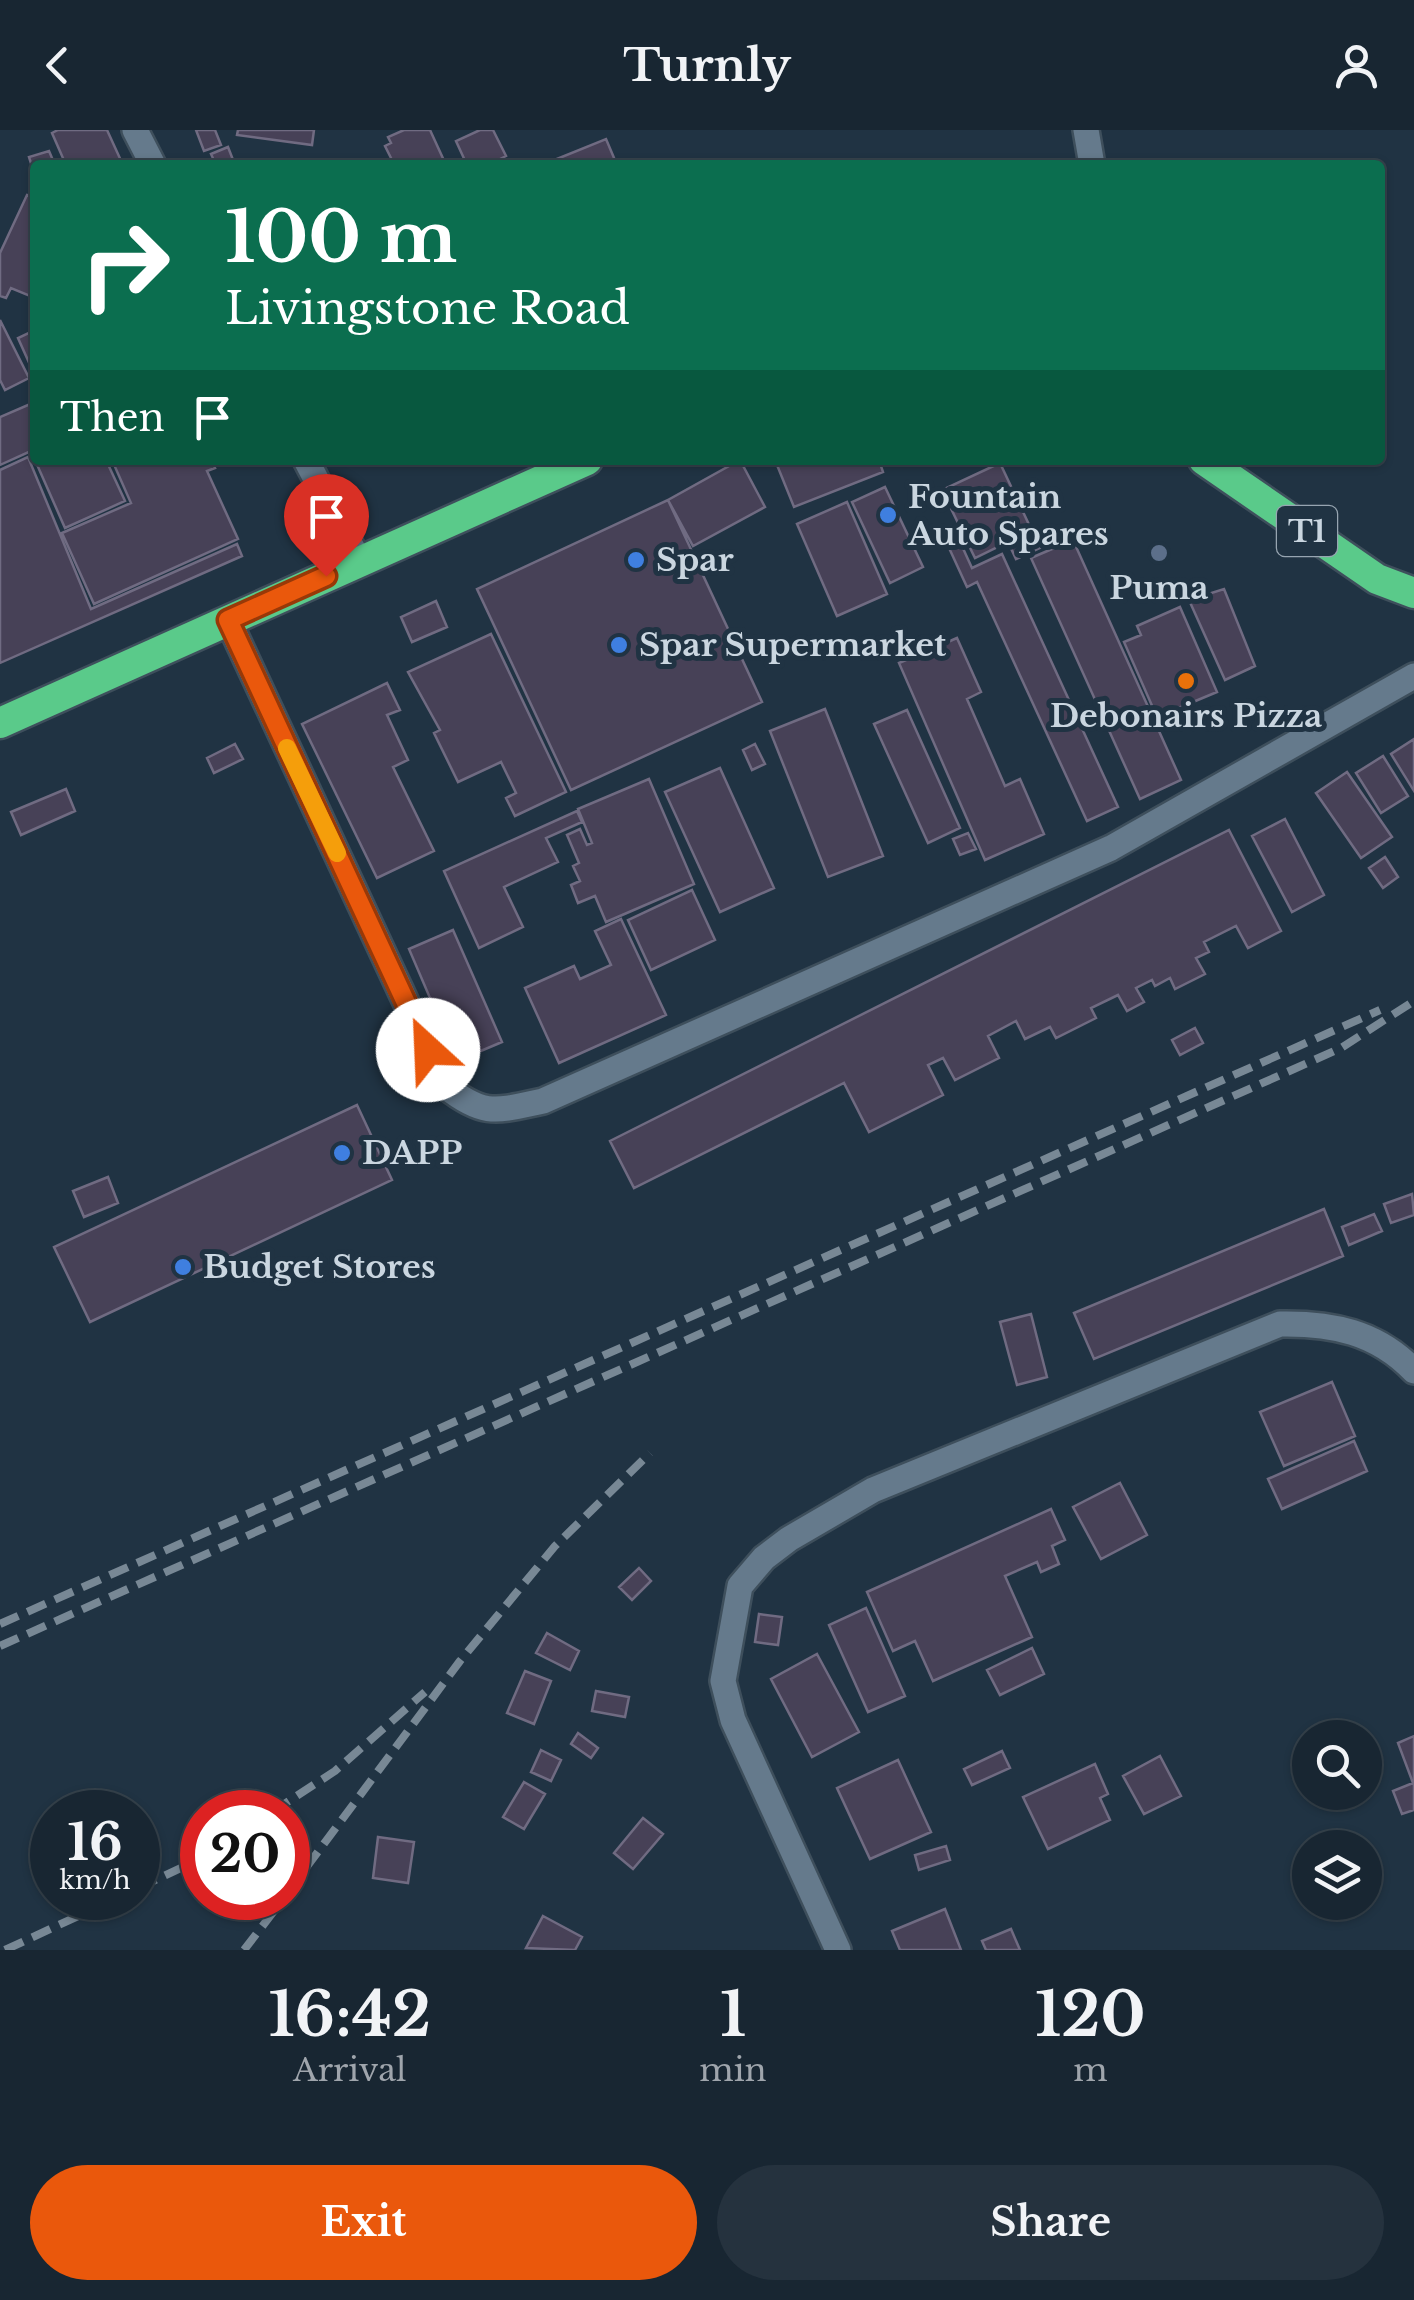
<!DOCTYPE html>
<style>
:root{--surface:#182632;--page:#25323e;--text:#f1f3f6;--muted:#9fa5ac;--line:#36434d;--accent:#ea580c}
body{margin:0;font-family:"Libre Baskerville",serif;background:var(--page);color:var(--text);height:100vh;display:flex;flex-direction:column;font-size:38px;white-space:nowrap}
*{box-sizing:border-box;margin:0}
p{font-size:32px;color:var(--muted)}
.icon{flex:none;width:55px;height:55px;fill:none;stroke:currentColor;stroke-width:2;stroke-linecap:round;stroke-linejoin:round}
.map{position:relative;height:1820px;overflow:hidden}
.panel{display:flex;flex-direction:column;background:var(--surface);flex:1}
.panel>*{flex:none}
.top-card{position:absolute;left:30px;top:30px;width:1355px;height:305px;border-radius:10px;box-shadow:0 2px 8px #0004,0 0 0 2px var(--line);background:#0b6e4f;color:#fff;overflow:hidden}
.fabs{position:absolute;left:1292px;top:1590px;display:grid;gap:20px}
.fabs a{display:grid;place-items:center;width:90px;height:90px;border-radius:50%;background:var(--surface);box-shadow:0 2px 8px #0004,0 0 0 2px var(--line);font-size:50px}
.speed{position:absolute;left:30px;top:1660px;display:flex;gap:20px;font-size:50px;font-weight:700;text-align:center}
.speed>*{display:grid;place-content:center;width:130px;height:130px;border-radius:50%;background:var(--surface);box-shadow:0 2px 8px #0004,0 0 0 2px var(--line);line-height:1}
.speed small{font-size:25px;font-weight:400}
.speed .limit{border:15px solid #d22;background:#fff;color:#111}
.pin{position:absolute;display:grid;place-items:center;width:85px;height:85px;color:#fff;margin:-102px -42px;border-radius:50% 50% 50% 0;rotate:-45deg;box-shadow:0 0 10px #0007}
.pin .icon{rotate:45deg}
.me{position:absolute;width:110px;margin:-55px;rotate:335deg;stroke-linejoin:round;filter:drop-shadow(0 0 8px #0008)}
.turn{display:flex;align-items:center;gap:35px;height:210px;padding:0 30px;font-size:45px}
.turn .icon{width:130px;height:130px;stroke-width:2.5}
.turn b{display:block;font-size:70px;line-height:85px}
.then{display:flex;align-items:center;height:95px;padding:0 30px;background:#0003;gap:20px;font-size:38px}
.eta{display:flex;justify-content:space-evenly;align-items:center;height:170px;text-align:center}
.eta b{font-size:60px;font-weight:700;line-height:70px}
.primary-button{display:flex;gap:20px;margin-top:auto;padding:20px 30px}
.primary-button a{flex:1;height:115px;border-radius:60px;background:var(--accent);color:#fff;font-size:40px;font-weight:700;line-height:115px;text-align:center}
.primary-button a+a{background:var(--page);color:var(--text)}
header{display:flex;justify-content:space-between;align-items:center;height:130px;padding:0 30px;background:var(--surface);font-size:45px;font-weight:700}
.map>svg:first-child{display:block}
.building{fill:#474157;stroke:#706b82;stroke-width:2.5}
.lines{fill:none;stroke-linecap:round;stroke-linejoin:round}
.minor-casing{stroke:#3e4f5c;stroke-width:30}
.highway-casing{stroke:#3e4f5c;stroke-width:35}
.minor{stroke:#657a8c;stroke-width:25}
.highway{stroke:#5aca8a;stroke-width:30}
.rail{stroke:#788895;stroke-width:8;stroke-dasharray:20 10;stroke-linecap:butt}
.route-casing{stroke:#983908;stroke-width:25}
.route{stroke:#ea580c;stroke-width:18}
.slow{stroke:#f59e0b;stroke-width:18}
.shop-dot{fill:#3f7fe0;stroke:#203343;stroke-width:4}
.service-dot{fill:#5c6f8a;stroke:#203343;stroke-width:4}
.food-dot{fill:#e8710a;stroke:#203343;stroke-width:4}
.labels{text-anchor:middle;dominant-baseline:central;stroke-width:10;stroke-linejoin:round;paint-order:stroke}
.shield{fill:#203343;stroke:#97a5b1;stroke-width:2.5}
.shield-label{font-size:30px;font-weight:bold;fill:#cad6e0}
.poi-label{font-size:32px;font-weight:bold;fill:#cad6e0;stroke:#203343;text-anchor:start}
</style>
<header><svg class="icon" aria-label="back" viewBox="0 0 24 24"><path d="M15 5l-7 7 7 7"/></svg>Turnly<svg class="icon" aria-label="person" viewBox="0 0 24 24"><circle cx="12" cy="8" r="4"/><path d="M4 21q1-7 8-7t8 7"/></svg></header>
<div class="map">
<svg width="1414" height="1820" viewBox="0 0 1414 1820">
<rect width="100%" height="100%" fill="#203343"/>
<path class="building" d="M58,0H107L123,35H66L52,3Z
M196,0H215L221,15L204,21Z
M238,0H314L312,15L237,5Z
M404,0H430L446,35L393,32L385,16L391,13L388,7Z
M480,0H493L506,26L488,35H467L456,11Z
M606,9L617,35H542Z
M228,17L235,35H216L211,24Z
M49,21L55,35H35V46L29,27Z
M27,65L35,68V155L30,166L11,158L6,168L0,166V123Z
M0,190L29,248L5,260L0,250Z
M35,200V236L31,237L18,208Z
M35,272V330L31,321L0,335V287Z
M28,327L91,479L237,414L242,426L0,533V340Z
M35,330H106L125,371L65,398Z
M112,330H211L215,338L207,341L238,409L94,474L62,403L131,373Z
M740,330L765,377L693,416L668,370Z
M775,330H879L883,342L794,377Z
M1000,333L1040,418L1016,429L1008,412L975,428L942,360Z
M885,357L923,437L890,453L852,372Z
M668,370L762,572L571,660L477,459Z
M847,372L887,464L837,486L797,394Z
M1073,410L1181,650L1140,669L1031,428Z
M961,414L972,438L1002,424L1118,677L1087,691L977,452L967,457L950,420Z
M1224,459L1255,536L1225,550L1189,470Z
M436,471L447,497L412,512L401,487Z
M1180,477L1217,562L1157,587L1124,512L1141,505L1137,496Z
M491,504L566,662L515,686L506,668L516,663L501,632L458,652L434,603L440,600L408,542Z
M957,508L981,562L967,569L1005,656L1020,649L1044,704L985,730L899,533Z
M387,553L400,580L387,585L408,630L393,637L434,721L377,748L302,594Z
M825,579L883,726L828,747L770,601Z
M907,580L960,698L928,713L874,594Z
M1414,609V661L1391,624Z
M235,614L243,629L214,643L207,628Z
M755,614L765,634L752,640L743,620Z
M1383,626L1408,666L1381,683L1356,643Z
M720,638L774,758L720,782L665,662Z
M1347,642L1392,707L1361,728L1316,663Z
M649,649L694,754L606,792L595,766L578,773L571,755L580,751L573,736L579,733L567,705L580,699L587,715L592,713L578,679Z
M66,659L75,681L21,705L11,682Z
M577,681L582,692L546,708L558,732L504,757L523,797L479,818L444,741Z
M1285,689L1324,765L1292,782L1252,706Z
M1229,700L1281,801L1248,818L1236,796L1204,812L1209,822L1196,828L1205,844L1175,859L1170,848L1155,856L1152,850L1136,858L1144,872L1127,881L1118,865L1091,878L1096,888L1056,908L1050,897L1025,909L1016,891L988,906L999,928L955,950L943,928L928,935L943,965L869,1002L844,953L634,1058L610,1011Z
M968,703L976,719L960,725L953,709Z
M1385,727L1398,747L1383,758L1369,738Z
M692,760L715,810L651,840L628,790Z
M621,789L666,885L559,933L525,858L574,836L580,849L611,835L595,801Z
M453,800L502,912L457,931L409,819Z
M1195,898L1203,913L1180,925L1172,910Z
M357,975L392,1050L90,1192L54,1117Z
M108,1047L118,1073L84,1087L73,1061Z
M1412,1064L1414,1085L1391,1093L1384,1074Z
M1324,1079L1343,1126L1094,1229L1074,1183Z
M1374,1084L1382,1101L1349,1115L1342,1097Z
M1031,1184L1047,1247L1017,1255L1000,1192Z
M1332,1252L1355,1306L1284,1336L1260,1282Z
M1354,1311L1367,1341L1282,1379L1268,1349Z
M1120,1353L1147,1405L1101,1429L1073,1377Z
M1051,1379L1065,1410L1052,1416L1059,1434L1041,1442L1037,1432L1005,1446L1032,1507L933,1551L915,1511L893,1521L867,1462Z
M639,1438L651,1451L632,1470L619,1457Z
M866,1478L905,1566L868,1582L829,1495Z
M759,1484L782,1487L778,1515L755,1512Z
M547,1503L579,1521L570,1540L536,1523Z
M1032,1518L1044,1544L1000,1565L987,1540Z
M817,1524L859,1602L812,1627L771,1549Z
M525,1541L551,1551L534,1594L507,1583Z
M596,1561L629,1567L625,1587L592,1581Z
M578,1603L598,1618L591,1628L571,1614Z
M1414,1606V1680L1402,1684L1393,1661L1413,1653L1398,1613Z
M541,1620L561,1630L551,1651L531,1642Z
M1002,1621L1010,1638L972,1655L964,1639Z
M1160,1626L1181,1666L1144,1684L1123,1646Z
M898,1630L931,1702L870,1729L837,1658Z
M1095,1634L1108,1664L1100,1668L1110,1690L1048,1719L1023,1667Z
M524,1652L545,1664L524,1699L503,1687Z
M643,1688L663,1704L633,1739L614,1723Z
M378,1707L414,1712L408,1753L373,1748Z
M946,1716L950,1730L919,1740L915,1725Z
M945,1779L961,1820H900L892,1801Z
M543,1786L582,1807L575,1820L526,1818Z
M1011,1799L1020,1820H986L982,1811Z"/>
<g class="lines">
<g class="minor-casing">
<path id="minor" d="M135,0L153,35
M1086,0L1092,35
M306,330L359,431
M228,490L445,956C484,987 496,981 543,971L1111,718L1414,546
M838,1820L733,1590L723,1551L740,1456L764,1428L789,1409L873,1360L1280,1194C1332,1193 1377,1202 1414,1241"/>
</g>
<g class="highway-casing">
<path id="highway" d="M1204,330L1377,449L1414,463
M0,593L587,330"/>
</g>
<use href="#minor" class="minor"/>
<use href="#highway" class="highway"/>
<path class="rail" d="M0,1494L1380,880
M0,1516L1341,918L1414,871
M272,1682L335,1641L425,1562
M138,1758L202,1728
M288,1762L460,1531L555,1416L650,1323
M5,1820L117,1768
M244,1820L284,1768"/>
</g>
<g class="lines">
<g class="route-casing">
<path id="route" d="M326,446L228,490L428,920"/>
</g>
<use href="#route" class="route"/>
<path class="slow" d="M287,618L337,723"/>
</g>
<g class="shop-dot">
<circle cx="888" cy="385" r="10"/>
<circle cx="636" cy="430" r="10"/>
<circle cx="619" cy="515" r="10"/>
<circle cx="342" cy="1023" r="10"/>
<circle cx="183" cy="1137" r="10"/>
</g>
<circle class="service-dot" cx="1159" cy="423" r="10"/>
<circle class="food-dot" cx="1186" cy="551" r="10"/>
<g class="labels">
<rect class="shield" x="1277" y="376" width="60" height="50" rx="8"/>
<g class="shield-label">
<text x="1307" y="401">T1</text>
</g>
<g class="poi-label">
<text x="908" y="367">Fountain<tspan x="908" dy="37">Auto Spares</tspan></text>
<text x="656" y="430">Spar</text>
<text x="1159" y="458" text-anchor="middle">Puma</text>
<text x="639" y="515">Spar Supermarket</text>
<text x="1186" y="586" text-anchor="middle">Debonairs Pizza</text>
<text x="362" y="1023">DAPP</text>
<text x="203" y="1137">Budget Stores</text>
</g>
</g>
</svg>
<div class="fabs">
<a><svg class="icon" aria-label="search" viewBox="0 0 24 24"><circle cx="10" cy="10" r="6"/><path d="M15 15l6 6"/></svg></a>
<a><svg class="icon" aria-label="layers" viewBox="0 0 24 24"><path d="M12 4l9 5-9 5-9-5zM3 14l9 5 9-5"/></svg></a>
</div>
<div class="speed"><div>16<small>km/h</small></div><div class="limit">20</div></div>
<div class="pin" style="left:326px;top:446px;background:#d93025"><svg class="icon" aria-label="arrive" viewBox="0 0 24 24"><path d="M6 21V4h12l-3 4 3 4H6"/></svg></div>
<svg class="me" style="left:428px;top:920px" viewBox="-20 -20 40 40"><circle r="19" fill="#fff"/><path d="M0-13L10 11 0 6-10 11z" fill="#ea580c"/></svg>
<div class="top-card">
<div class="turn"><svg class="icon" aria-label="right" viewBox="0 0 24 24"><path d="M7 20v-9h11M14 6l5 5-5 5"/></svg><div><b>100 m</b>Livingstone Road</div></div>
<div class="then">Then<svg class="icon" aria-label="arrive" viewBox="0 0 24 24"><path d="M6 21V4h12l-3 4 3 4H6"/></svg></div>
</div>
</div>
<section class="panel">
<div class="eta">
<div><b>16:42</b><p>Arrival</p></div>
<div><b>1</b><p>min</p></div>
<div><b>120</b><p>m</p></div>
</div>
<div class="primary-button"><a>Exit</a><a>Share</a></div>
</section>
